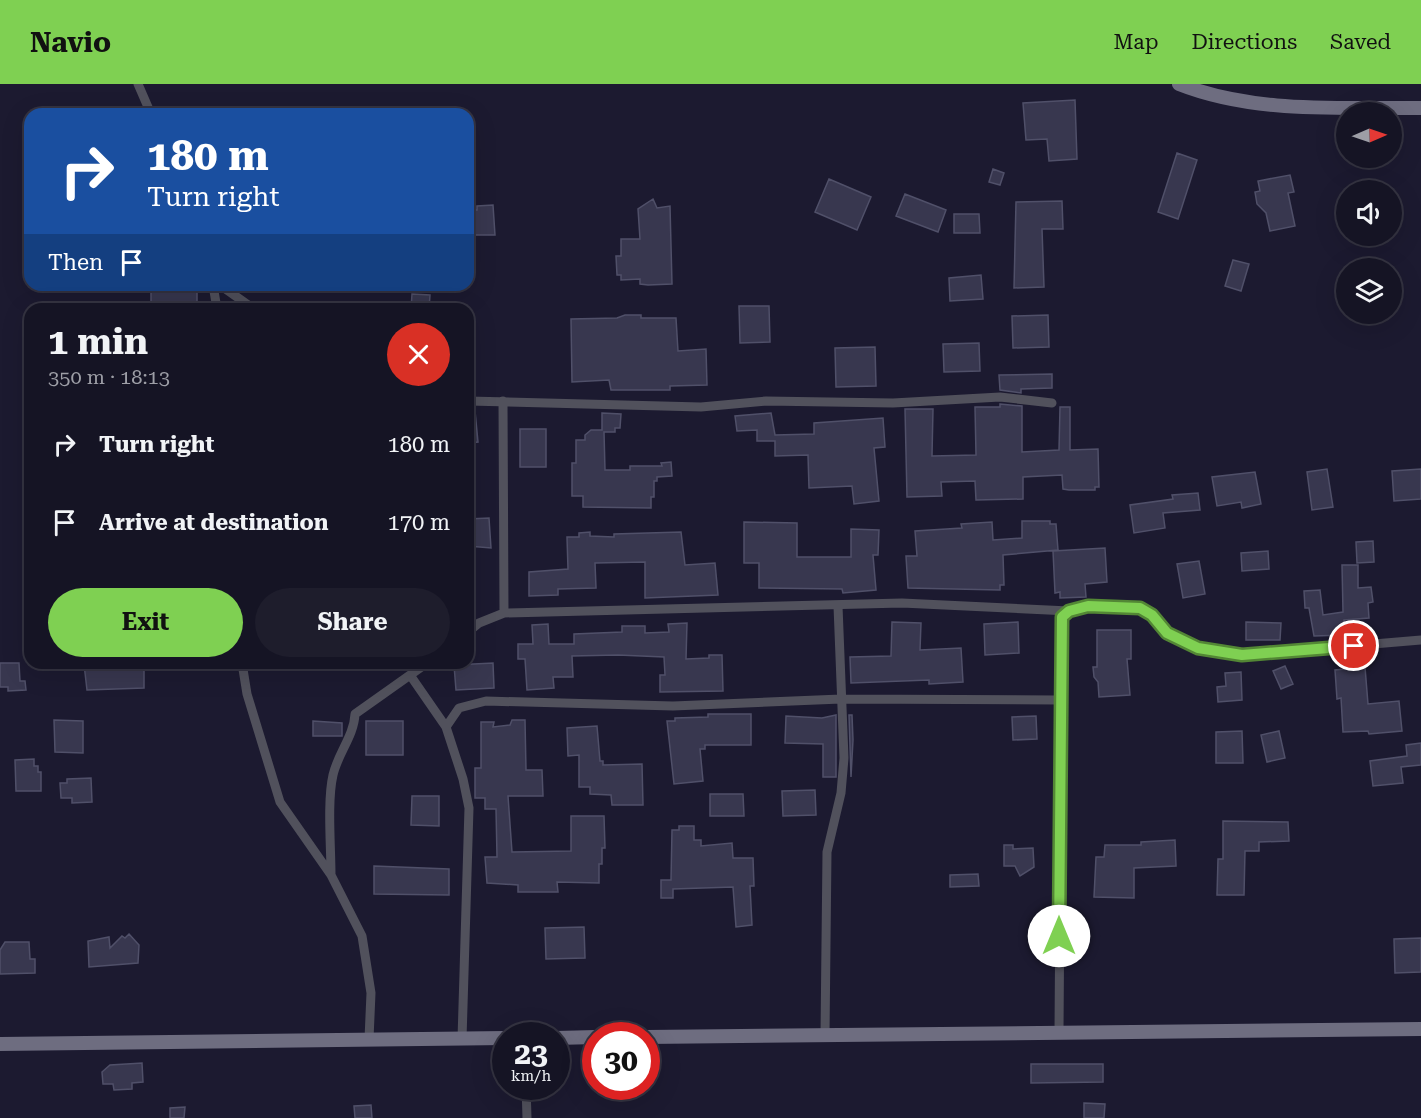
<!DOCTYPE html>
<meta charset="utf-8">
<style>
:root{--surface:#151424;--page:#1e1d2c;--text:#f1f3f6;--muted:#9d9ea6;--line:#343341;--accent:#7fd052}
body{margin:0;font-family:"Roboto Serif",serif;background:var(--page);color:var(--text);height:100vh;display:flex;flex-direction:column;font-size:22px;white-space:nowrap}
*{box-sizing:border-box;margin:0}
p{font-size:20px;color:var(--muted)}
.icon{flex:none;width:33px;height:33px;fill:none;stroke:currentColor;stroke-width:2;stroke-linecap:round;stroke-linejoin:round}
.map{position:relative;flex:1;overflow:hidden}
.sheet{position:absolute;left:24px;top:219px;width:450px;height:366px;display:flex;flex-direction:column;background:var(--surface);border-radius:18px;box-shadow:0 6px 24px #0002,0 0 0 2px var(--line)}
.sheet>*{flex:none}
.guide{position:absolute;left:24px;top:24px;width:450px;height:183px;border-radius:18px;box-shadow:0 6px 24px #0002,0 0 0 2px var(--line);background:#1a4fa0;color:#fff;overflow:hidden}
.needle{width:39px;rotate:88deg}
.tools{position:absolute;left:1336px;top:18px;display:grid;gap:12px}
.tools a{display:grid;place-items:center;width:66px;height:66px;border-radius:50%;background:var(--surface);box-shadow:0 6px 24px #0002,0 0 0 2px var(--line);font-size:30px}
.speed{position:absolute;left:492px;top:938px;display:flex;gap:12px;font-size:30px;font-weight:700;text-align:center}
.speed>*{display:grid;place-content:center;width:78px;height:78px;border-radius:50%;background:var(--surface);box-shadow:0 6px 24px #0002,0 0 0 2px var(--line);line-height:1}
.speed small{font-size:15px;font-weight:400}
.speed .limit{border:9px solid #d22;background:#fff;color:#111}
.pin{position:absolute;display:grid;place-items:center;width:51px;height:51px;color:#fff;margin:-26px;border:3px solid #fff;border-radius:50%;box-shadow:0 2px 6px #0007}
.me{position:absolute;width:66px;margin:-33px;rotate:0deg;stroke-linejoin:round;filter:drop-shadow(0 0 4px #0008)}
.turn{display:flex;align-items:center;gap:21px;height:126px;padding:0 24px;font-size:27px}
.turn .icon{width:78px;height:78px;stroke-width:2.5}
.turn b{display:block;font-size:42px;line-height:51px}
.then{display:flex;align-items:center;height:57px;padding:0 24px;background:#0003;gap:12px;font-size:22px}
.round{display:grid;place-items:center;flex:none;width:63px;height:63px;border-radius:32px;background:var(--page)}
.summary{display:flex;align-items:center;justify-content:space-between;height:102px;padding:0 24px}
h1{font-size:36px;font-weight:700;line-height:45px}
.primary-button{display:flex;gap:12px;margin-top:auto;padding:12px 24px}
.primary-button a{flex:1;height:69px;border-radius:36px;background:var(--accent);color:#111;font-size:24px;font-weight:700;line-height:69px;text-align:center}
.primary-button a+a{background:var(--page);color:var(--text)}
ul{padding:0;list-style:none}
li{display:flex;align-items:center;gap:18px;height:78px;padding:0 24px}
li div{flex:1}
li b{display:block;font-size:22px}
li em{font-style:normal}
header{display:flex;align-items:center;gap:36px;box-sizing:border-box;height:84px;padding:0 30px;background:var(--accent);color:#111}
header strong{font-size:28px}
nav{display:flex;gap:33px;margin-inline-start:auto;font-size:21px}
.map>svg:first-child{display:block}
.building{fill:#38374f;stroke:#505069;stroke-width:1.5}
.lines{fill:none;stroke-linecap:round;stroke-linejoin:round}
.street{stroke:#51515c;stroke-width:9}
.secondary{stroke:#6e6d80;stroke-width:14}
.route-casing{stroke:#538735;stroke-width:15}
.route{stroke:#7fd052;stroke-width:10}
</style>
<header>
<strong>Navio</strong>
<nav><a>Map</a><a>Directions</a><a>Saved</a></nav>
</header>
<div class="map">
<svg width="1421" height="1034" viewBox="0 0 1421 1034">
<rect width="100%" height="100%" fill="#1c1a30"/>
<path class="building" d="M1075,16L1077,75L1049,77L1047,55L1026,56L1023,19Z
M1177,69L1197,76L1178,135L1158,128Z
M993,85L1004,89L1000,101L989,98Z
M1290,91L1294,108L1288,109L1295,142L1270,147L1266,129L1257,120L1255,108L1260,107L1258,97Z
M829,95L871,113L857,146L815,128Z
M905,110L946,126L938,148L896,132Z
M653,115L657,124L670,122L672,200L648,201L640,200V195L621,196V191H617L616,172H621V155H640L638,125Z
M1062,117L1063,145H1042L1044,203L1014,204L1016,118Z
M493,121L495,151H468V126H477V122Z
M954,130H979L980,149H954Z
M1233,176L1249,180L1241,207L1225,202Z
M981,191L983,215L950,217L949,194Z
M151,201H197V225H151Z
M412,210L430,211L429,225H411Z
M739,222H769L770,258L740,259Z
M625,231H641V234H676L678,267L706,265L707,301L670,302V306H611L609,296L572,298L571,235L617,234Z
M1048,231L1049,263L1013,264L1012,232Z
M979,259L980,287L944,288L943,260Z
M875,263L876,302L836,303L835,264Z
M1052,290V304L1021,305V309L1000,306L999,291Z
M1000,320L1022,322V368L1059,366L1060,323H1070V366L1098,365L1099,403H1095V406H1069L1063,405L1062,391L1023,393V415L976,416L975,397L941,398L942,412L907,413L905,325H933L932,372L976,371L975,323H1000Z
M468,327H475L478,358L468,359Z
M602,329L621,330L620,344H615V348H604L605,386H630V382H662L661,379L671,378L672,392L657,393V397H654V413H651V424L583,423V412H572V379H576V356H585V351L591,346H602Z
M771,329L775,351L814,350V339L883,334L885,363L874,364L879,417L854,420L852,402L809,404L808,371L775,372V357H757V346L737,347L735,332Z
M520,345H546V383H520Z
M1327,385L1333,423L1312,426L1307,388Z
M1421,385V415L1394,417L1392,387Z
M1255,388L1261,420L1242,424L1241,418L1217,422L1212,393Z
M1198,409L1200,426L1163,429L1165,444L1134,449L1130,421L1173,415L1172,411Z
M489,434L491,464L468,462V435Z
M1022,437H1050V440H1056L1058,466L1003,471L1004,501H1000V506L908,504L906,472H917L915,447L962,444L961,440L992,438L993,456L1022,454Z
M744,438L797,439V473H851V445L879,446L878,471H873L876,506L843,509L842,505L759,504V479H744Z
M590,448V452L614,453V450L681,448L685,481L715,479L718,511L645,514V478L595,479L596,504L558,505V511L529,512V488L568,485L567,453H579V449Z
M1373,457L1374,478L1357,479L1356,458Z
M1105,464L1107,498L1085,500L1086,513L1060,514V508L1055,509L1053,467Z
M1268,467L1269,485L1242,487L1241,469Z
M1199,477L1205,510L1183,514L1177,480Z
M1342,481H1358V504L1371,503L1373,518L1368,519L1369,534L1344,536V551L1314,552L1309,524H1305L1304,507L1320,506L1323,531L1343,528Z
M892,538L921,539L920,566L961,564L963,598L929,600V596L851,599L850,573L891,572Z
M1018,538L1019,569L985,571L984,540Z
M1246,538L1281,539L1280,556H1246Z
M687,539L686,575L709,574V571H722L723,607L660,608V591H665L664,573L618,571L572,572L573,593H553L554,604L527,606L525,575H518V560H533L532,541L548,540L549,560H574V550L622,548V542H645V549L669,548L668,540Z
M1097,546H1131V575H1127L1130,611L1099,613L1098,598L1094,593L1093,583H1097Z
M0,579H19L20,597H25L26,606L8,607V603H0Z
M144,579V604L87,606L84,580Z
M493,579L494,604L456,606L454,581Z
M1285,582L1293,600L1281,605L1273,587Z
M1365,583L1368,620L1399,617L1402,647L1369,650L1368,647L1343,648L1341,614L1337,615L1335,586Z
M1241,588L1242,616L1218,618L1217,603L1226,602L1225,589Z
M708,630H751V661H705V665H700L703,697L674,700L667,637H675V634L708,633Z
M836,631V693H823V660L785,659L786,632L822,634Z
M849,631H852L853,656L851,693Z
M1036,632L1037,655L1013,656L1012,633Z
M54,636L83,637V669L55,668Z
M512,636H525L526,686H542L543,712H508L512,768L571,767V732H604L605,764H602V780H599V799L557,798L558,808H518V801L487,799L485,773H497L496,725H485V714H475V684H481V638H494L493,643L510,641Z
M313,637L342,639V652H313Z
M366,637H403V671H366Z
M597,642L600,677H603V681L642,680L643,721H612L611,711L590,710V703H579V671L568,672L567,644Z
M1242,647L1243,679H1216V648Z
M1279,647L1285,674L1267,678L1261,651Z
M1421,659V681L1401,683L1403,699L1373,702L1370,677L1407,672L1406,661Z
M34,675V682H38V688H41V707H16L15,676Z
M91,694L92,718L72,719V714H61L60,699H67V695Z
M815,706L816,731L783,732L782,707Z
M710,710H743L744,732H710Z
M412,712H439V742L411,741Z
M1223,737L1288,738L1289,757L1259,758V767H1245L1244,811H1217L1218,775H1223Z
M679,742H694V756H701V762L732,759L733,774H753L754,802H750L752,841L736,843L733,803L673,805V814H661V796H671L672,746H679Z
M1175,756L1176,782L1134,784V814L1094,813L1096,773H1104L1105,761H1141V758Z
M1004,761H1013V765L1033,764L1034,783L1020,792L1015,782H1004Z
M374,782L449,785V811L374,810Z
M978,790L979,802L950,803V791Z
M584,843L585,874L546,875L545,844Z
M129,850L139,861L138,879L89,883L88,857L109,853L110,864L122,852L125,854Z
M1421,854V888L1395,889L1394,855Z
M5,858H29L30,875H35V889L0,890V866Z
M142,979L143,998L132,999V1005L114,1006L113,1000H103L102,988L110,981Z
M1031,980H1103V998L1031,999Z
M1084,1019L1105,1020L1104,1034H1084Z
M371,1021L372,1034H355L354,1022Z
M185,1023L184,1034H170V1024Z"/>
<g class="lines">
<path class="street" d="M138,0L151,30
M213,201L217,225
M220,201L254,225
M468,317L701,323L766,317L893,319L1000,313L1052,319
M503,317L504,529
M468,548L479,539L504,529L902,519L1069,527
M242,579L247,610L280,718L331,791L362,852L371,909L369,955
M410,591L446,643
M331,791C331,763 327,717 333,691C338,669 354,652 355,630L427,579
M1059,947L1062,533L1069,527L1088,522L1140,524L1152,530L1167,549L1198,564L1242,571L1421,556
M825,951L827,768L841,709L844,674L838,522
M462,955L469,724L463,695L446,643L459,624L486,617L673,622L841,615L1059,616
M526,1002L527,1034"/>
<path class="secondary" d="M1179,0C1255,30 1341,23 1421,24
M646,953L1421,945
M556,954L596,953
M0,960L506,954"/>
</g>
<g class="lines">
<g class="route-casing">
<path id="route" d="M1059,852L1062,533L1069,527L1088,522L1140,524L1152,531L1167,549L1198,564L1242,571L1354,562"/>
</g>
<use href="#route" class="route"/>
</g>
</svg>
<div class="tools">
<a><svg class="needle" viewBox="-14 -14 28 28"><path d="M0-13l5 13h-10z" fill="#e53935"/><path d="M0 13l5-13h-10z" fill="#9d9ea6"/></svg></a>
<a><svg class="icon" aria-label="sound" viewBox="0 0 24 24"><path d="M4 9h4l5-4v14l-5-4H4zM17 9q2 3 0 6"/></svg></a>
<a><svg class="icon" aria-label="layers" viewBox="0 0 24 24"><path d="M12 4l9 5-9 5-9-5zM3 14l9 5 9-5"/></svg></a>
</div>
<div class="speed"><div>23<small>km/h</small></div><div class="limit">30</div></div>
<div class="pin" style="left:1354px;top:562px;background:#d93025"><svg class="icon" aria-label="arrive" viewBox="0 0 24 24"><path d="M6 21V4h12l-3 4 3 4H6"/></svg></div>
<svg class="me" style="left:1059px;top:852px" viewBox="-20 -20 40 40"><circle r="19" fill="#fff"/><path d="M0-13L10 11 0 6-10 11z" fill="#7fd052"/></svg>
<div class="guide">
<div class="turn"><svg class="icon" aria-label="right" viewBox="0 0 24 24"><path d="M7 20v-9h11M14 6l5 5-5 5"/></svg><div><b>180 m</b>Turn right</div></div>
<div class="then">Then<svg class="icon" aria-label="arrive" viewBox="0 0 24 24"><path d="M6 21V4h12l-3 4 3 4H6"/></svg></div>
</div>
<section class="sheet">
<div class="summary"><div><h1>1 min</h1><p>350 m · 18:13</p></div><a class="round" style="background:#d93025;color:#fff"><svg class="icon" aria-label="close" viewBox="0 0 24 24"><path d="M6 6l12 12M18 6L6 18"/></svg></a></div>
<ul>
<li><svg class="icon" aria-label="right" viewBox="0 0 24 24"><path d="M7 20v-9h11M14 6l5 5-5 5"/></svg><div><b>Turn right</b></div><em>180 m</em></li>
<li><svg class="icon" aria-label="arrive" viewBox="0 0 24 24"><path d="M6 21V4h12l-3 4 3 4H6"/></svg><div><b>Arrive at destination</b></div><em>170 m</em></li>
</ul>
<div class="primary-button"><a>Exit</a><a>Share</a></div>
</section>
</div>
